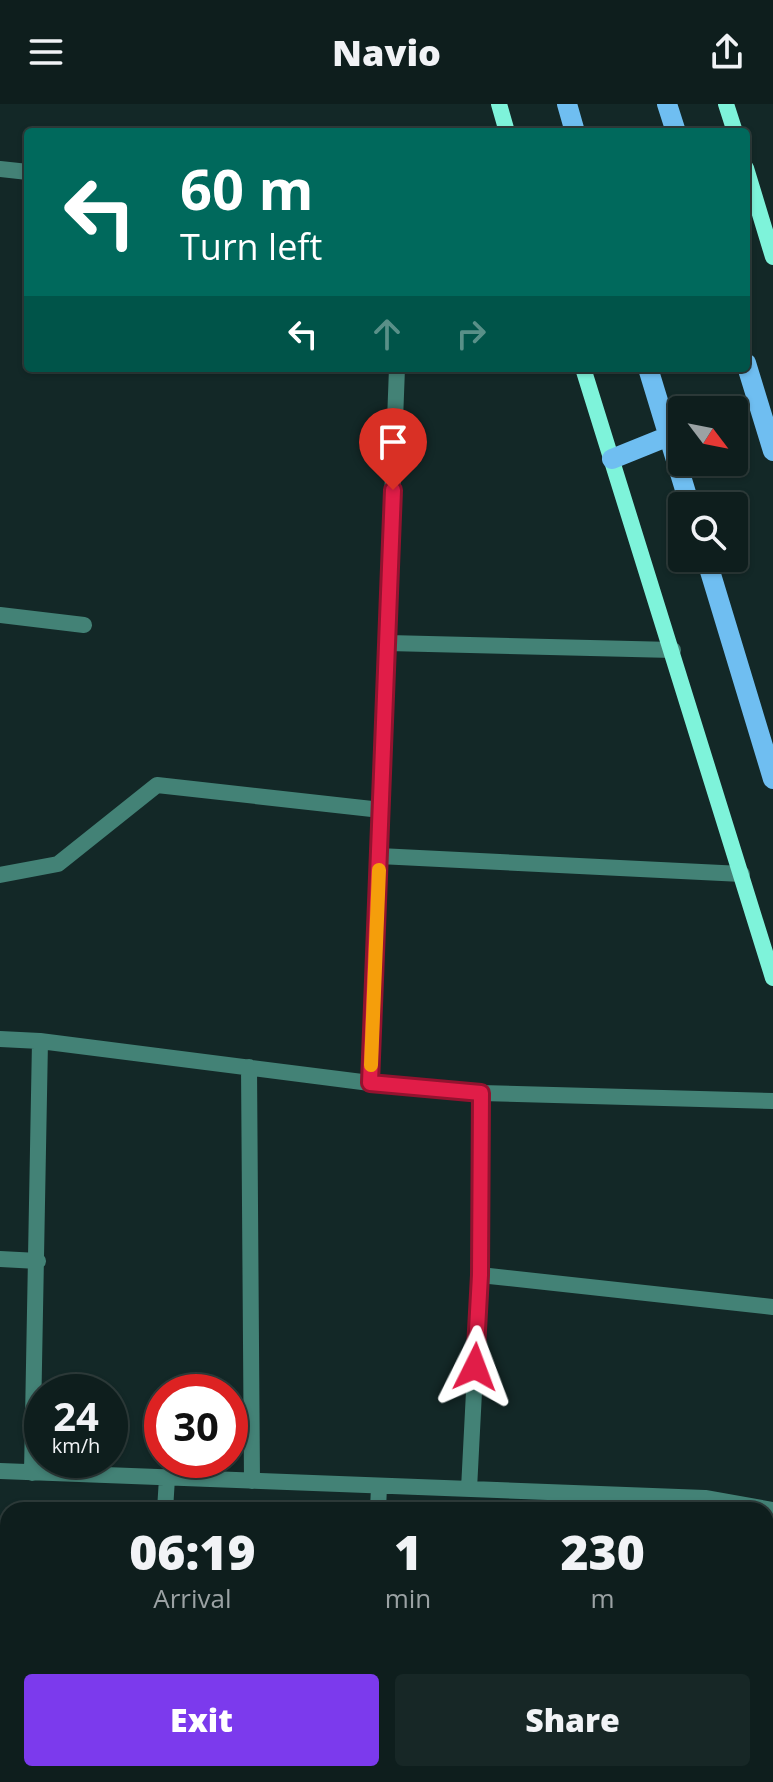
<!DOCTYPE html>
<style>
:root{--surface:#0e1e1d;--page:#172726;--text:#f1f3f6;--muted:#9ba2a4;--line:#2e3c3b;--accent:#7c3aed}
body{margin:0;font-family:"Open Sans",sans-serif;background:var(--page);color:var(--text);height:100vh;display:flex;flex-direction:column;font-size:30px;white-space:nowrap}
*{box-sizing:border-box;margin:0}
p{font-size:26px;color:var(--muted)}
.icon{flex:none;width:44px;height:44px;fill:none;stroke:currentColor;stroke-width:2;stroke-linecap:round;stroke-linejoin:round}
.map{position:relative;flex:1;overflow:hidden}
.drawer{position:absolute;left:0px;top:1398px;width:774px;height:280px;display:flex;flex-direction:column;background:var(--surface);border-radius:24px 24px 0 0;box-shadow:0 2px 6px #0004,0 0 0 2px var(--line)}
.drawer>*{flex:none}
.hud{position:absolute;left:24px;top:24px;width:726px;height:244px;border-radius:8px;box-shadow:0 2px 6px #0004,0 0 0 2px var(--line);background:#00695c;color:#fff;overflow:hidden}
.needle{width:52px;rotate:122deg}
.fabs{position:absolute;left:668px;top:292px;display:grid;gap:16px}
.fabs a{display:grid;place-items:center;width:80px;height:80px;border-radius:8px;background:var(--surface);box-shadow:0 2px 6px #0004,0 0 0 2px var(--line);font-size:40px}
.speed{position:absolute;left:24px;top:1270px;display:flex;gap:16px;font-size:40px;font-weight:700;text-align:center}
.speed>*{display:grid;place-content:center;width:104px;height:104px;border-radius:50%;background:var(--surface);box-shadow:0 2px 6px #0004,0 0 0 2px var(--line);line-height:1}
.speed small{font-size:20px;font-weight:400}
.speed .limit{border:12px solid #d22;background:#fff;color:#111}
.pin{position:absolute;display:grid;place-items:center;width:68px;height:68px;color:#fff;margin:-82px -34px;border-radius:50% 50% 50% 0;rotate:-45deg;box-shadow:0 0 8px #0007}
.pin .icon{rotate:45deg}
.me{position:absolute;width:88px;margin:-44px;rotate:3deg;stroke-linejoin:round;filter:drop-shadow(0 0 6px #0008)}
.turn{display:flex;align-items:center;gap:28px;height:168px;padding:0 24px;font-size:36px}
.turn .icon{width:104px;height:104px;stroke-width:2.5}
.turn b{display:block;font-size:56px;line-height:68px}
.lanes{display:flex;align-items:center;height:76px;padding:0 24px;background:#0003;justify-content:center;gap:40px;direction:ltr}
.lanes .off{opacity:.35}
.eta{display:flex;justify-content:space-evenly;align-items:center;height:136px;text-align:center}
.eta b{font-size:48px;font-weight:800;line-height:56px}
.action{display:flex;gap:16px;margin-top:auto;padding:16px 24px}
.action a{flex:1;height:92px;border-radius:8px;background:var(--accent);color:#fff;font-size:32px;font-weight:800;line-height:92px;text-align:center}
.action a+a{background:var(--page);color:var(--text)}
header{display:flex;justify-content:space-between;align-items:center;height:104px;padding:0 24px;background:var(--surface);font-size:36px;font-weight:800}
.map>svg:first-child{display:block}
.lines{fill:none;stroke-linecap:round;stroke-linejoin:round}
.minor{stroke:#438276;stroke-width:16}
.secondary{stroke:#7ef3da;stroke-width:16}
.primary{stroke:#6fbef1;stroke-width:20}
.route-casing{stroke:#92132f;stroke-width:20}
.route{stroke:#e11d48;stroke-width:14}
.slow{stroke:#f59e0b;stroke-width:14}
</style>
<header><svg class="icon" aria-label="menu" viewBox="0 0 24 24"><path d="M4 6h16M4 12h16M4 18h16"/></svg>Navio<svg class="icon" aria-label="share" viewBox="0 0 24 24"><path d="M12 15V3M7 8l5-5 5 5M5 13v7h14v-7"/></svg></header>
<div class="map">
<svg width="773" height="1678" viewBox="0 0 773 1678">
<rect width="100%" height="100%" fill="#132827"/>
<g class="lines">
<path class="minor" d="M0,65L28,68
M0,511L84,521
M388,539L673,546
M379,752L742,770
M0,771L58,760L157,681L381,706
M0,935L40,937L370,979L481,989L773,997
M249,963L252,1377
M370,979L397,264
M0,1155L38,1157
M480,1171L773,1203
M0,1367L705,1394L773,1406
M32,1369L40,937
M469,1385L480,1171L481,989
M165,1406L167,1374
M378,1406L379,1382
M766,1664L769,1678
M154,1678V1670
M365,1678V1670"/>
<path class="secondary" d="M499,0L507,28
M726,0L735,28
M746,64L773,153
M583,264L773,874"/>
<path class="primary" d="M567,0L575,28
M667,0L676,28
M746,259L773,347
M648,264L690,402
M612,355L669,332
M706,454L773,675"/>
</g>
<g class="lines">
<g class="route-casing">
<path id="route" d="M393,386L370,979L481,989L480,1171L475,1263"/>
</g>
<use href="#route" class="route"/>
<path class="slow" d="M371,961L379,766"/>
</g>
</svg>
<div class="fabs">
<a><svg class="needle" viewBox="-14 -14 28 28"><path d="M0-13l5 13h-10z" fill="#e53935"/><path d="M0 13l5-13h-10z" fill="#9ba2a4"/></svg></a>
<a><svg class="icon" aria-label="search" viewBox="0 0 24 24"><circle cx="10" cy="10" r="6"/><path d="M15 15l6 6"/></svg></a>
</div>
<div class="speed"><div>24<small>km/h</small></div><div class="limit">30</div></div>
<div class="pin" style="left:393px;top:386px;background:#d93025"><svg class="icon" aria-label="arrive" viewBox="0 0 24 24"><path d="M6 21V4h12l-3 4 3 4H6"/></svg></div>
<svg class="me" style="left:475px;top:1263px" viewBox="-20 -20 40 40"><path d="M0-17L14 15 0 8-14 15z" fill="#e11d48" stroke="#fff" stroke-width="4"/></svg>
<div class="hud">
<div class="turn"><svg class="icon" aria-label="left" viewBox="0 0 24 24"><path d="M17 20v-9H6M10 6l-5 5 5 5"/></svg><div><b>60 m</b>Turn left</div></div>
<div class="lanes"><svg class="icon" aria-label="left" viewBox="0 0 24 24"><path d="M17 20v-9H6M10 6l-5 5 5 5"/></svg><svg class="icon off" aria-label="ahead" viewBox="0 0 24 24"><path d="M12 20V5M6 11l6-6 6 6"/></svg><svg class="icon off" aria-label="right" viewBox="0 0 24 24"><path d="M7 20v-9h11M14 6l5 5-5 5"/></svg></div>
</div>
<section class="drawer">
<div class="eta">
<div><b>06:19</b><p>Arrival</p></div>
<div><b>1</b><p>min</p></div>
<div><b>230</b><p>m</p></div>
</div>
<div class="action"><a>Exit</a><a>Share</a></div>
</section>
</div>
